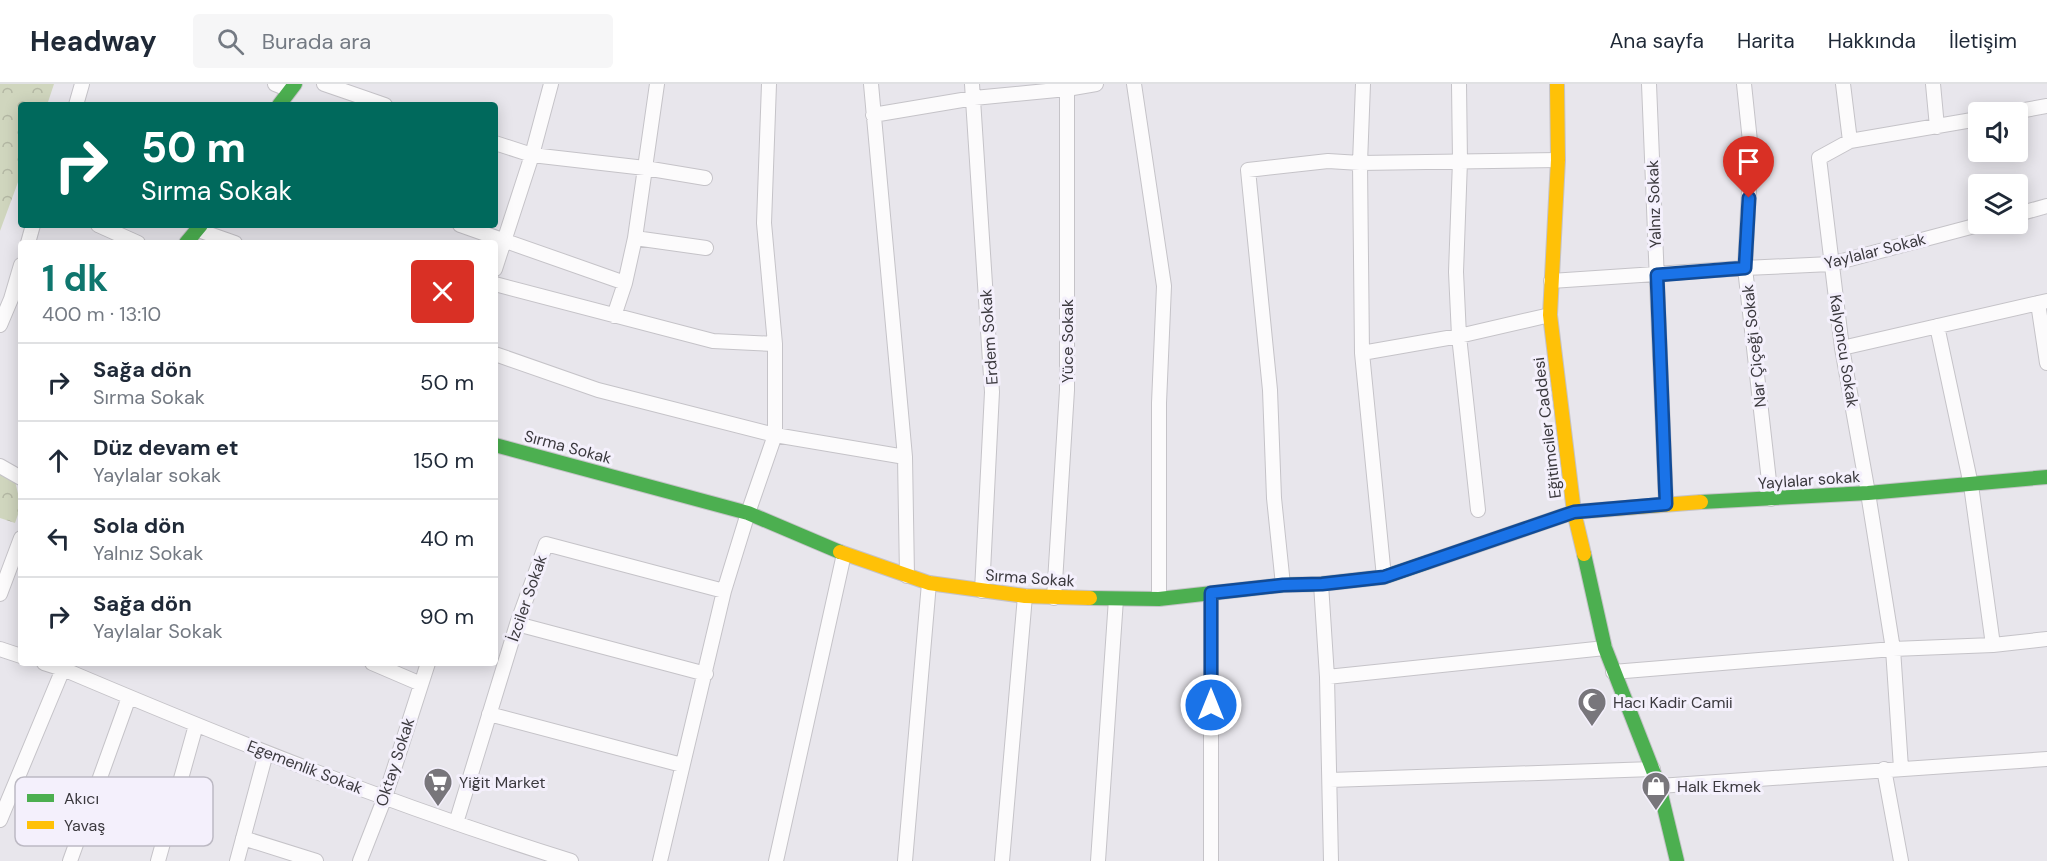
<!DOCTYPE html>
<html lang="tr">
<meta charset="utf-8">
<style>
:root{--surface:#fff;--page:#f6f6f7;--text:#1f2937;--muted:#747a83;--line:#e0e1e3;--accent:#0f766e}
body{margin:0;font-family:"DM Sans",sans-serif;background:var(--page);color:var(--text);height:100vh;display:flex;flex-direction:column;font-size:22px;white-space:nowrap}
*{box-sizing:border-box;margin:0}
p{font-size:20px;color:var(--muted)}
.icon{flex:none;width:33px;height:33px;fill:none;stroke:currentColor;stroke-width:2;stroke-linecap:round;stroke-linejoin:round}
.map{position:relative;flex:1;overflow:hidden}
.side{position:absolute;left:18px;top:156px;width:480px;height:426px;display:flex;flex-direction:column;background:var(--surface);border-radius:6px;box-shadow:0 3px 15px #0003}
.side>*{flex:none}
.banner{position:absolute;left:18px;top:18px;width:480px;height:126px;border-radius:6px;box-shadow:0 3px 15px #0003;background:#00695c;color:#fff;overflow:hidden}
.fabs{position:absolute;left:1968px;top:18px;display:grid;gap:12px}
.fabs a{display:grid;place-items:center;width:60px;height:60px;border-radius:6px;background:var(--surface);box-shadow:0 3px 15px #0003;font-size:30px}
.pin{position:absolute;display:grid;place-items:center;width:51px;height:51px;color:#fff;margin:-62px -26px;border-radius:50% 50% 50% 0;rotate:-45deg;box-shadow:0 0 6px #0007}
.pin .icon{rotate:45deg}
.me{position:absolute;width:66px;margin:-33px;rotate:0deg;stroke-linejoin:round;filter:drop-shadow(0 0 4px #0008)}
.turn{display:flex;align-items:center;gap:21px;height:126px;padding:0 24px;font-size:27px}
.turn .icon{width:78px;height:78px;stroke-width:2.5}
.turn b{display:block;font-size:42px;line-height:51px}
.round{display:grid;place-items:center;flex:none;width:63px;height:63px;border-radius:6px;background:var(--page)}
.summary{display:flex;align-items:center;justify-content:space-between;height:102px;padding:0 24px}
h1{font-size:36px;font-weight:700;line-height:45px;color:var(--accent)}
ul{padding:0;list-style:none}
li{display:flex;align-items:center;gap:18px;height:78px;padding:0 24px;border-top:2px solid var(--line)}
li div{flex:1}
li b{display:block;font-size:22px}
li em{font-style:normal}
header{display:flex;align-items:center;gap:36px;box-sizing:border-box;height:84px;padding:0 30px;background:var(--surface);border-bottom:2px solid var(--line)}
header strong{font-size:28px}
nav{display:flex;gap:33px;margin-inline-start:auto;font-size:21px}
.search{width:420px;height:54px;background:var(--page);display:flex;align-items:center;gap:15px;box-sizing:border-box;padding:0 21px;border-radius:6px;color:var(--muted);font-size:22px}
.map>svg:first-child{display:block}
.forest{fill:url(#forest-crowns)}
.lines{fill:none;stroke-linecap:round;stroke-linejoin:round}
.street-casing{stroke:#c5c3c8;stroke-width:16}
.fast-casing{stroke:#c5c3c8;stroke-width:16}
.slow-casing{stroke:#c5c3c8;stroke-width:16}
.street{stroke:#fcfbfc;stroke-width:14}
.fast{stroke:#4caf50;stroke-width:14}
.slow{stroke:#ffc107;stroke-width:14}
.route-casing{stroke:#114b97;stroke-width:15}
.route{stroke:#1a73e8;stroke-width:10}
.labels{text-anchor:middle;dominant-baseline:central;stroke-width:6;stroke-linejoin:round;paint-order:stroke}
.street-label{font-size:16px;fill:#3b393e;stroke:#f4f0fc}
.poi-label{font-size:16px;fill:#3b393e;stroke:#f4f0fc;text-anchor:start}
.key{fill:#f4f0fc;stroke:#bcb9c3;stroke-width:1.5}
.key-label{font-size:16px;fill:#3b393e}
</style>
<header>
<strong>Headway</strong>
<div class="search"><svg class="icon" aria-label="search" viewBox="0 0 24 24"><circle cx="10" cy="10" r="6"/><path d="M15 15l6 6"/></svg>Burada ara</div>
<nav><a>Ana sayfa</a><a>Harita</a><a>Hakkında</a><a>İletişim</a></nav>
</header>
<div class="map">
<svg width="2047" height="777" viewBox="0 0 2047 777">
<defs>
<pattern id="forest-crowns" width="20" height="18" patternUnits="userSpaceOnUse" patternTransform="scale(1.5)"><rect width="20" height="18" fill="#d0d6be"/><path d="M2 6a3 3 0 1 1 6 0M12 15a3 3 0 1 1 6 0" fill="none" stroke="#b4b8a4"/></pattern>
</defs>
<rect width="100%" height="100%" fill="#e8e6ec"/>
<path class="forest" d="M0,0H54L47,21H21V90L0,147Z
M0,389L15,397L21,422L15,439L0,434Z"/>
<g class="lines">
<g class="street-casing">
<path id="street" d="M275,0L290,6
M324,0L385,21
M871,0L905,373L907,492
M972,0L992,308L982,507
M1134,0L1164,202L1159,319V515
M1363,0L1360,79L1362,269L1384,493
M1459,0L1460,77L1456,188L1459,252L1478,426
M1649,0L1666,420
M1744,0L1751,67L1745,184L1771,415
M1843,0L1850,57
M1933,0L1937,43
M76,21L82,0
M2013,28L2047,22
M873,31L974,14L1067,5L1096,0
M495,59L532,71L645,84L705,94
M2018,130L2047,122
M98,141L138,159
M460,141L625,199
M198,146L235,159
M635,154L706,164
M28,159L33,141
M495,185L532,71L551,0
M1551,197L1745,184L1831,180L1982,140
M495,200L713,257L775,260
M2038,219L2047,279
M614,232L625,199L635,154L657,0
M0,241L11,215L21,181
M1937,242L1971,401L1993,561
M1842,264L2047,217
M1362,269L1459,252L1550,231
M495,270L598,306L775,351L905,373
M0,382L21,394
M1321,500L1327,593L1331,777
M1283,501L1274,414L1270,306L1248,86L1328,77L1360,79L1558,76
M0,510L21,454
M1054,514L1067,306V0
M517,540L706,590
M0,565L21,572
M44,579L63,585C230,656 398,723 571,777
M372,579L421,600
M1613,588L1893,565L1993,561L2047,555
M1327,593L1605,564
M489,630L682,681
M1901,684L1893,565L1868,409L1842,264L1819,74L1850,57L1978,35
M1884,685L1901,777
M1330,696L1653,685
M1659,702L2047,675
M0,736L63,585
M456,739L517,540L546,460L724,507
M243,754L316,777
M70,777L129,613
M158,777L196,641
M237,777L266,669
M360,777L385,713L428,579
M660,777L724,507L748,429L775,351V260L764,139L769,0
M776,777L844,470
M905,777L929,499
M1002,777L1025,512
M1098,777L1116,515
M1211,777V509"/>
</g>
<g class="fast-casing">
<path id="fast" d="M279,21L295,0
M186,159L201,141
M495,361L748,429L840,468
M1701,418L1868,409L2047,393
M1584,470L1605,564L1659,702L1677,777
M1090,514L1159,515L1283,501L1321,500L1384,493L1428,478"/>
</g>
<g class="slow-casing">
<path id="slow" d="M1557,0L1558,76L1550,231L1574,428L1584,470
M840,468L929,499L1025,512L1090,514
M1428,478L1574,428L1701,418"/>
</g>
<use href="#street" class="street"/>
<use href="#fast" class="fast"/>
<use href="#slow" class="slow"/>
</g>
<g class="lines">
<g class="route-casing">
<path id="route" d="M1211,621V509L1283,501L1322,500L1384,493L1574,428L1666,420L1657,191L1745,184L1749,114"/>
</g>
<use href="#route" class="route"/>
</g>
<defs>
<g id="mosque-pin" transform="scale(1.5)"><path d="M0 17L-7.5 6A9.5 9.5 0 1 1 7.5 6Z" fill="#78767b" stroke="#f4f0fc"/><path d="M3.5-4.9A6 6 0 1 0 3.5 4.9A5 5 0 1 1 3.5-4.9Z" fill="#fff"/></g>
<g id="supermarket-pin" transform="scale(1.5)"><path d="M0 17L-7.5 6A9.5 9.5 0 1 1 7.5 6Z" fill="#78767b" stroke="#f4f0fc"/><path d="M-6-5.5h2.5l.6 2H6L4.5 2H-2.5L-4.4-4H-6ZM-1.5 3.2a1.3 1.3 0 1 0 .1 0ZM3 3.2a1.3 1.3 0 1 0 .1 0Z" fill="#fff"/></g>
<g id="shop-pin" transform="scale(1.5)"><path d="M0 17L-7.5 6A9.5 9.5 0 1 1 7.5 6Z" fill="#78767b" stroke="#f4f0fc"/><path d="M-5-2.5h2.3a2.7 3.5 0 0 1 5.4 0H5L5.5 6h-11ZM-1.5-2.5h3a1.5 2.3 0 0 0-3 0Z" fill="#fff"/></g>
</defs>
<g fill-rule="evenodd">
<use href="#mosque-pin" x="1592" y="618"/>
<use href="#supermarket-pin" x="438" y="698"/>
<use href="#shop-pin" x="1656" y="702"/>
</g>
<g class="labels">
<g class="street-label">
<text transform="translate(1654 120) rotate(-92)">Yalnız Sokak</text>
<text transform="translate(1875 167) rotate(-14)">Yaylalar Sokak</text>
<text transform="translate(989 253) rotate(-94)">Erdem Sokak</text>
<text transform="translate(1067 257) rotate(-90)">Yüce Sokak</text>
<text transform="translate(1754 262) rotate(-96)">Nar Çiçeği Sokak</text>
<text transform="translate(1844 267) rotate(81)">Kalyoncu Sokak</text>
<text transform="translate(1547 344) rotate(-97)">Eğitimciler Caddesi</text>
<text transform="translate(568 363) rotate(15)">Sırma Sokak</text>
<text transform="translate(1809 396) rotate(-4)">Yaylalar sokak</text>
<text transform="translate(1030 494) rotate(4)">Sırma Sokak</text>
<text transform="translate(527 514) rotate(-71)">İzciler Sokak</text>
<text transform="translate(395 678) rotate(-72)">Oktay Sokak</text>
<text transform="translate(305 683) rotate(21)">Egemenlik Sokak</text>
</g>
<g class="poi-label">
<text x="1613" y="618">Hacı Kadir Camii</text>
<text x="459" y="698">Yiğit Market</text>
<text x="1677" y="702">Halk Ekmek</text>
</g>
</g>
<rect x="15" y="693" width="198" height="69" rx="9" class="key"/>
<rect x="27" y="710" width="27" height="8" fill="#4caf50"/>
<rect x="27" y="737" width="27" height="8" fill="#ffc107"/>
<g class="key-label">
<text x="64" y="720">Akıcı</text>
<text x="64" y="747">Yavaş</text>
</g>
</svg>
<div class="fabs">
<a><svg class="icon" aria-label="sound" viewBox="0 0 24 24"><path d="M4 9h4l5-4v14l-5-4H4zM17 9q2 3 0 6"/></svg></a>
<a><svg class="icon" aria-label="layers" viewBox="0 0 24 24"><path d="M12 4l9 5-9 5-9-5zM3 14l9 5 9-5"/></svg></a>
</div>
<div class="pin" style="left:1749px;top:114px;background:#d93025"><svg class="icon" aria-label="arrive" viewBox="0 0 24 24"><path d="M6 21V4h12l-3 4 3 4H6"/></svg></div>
<svg class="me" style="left:1211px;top:621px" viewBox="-20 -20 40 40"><circle r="17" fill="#1a73e8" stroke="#fff" stroke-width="3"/><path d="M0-11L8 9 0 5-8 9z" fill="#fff"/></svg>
<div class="banner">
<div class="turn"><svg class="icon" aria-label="right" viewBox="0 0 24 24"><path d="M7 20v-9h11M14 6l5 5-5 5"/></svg><div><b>50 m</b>Sırma Sokak</div></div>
</div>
<section class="side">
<div class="summary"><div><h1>1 dk</h1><p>400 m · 13:10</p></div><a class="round" style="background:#d93025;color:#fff"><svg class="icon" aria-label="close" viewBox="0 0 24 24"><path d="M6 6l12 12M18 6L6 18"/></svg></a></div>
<ul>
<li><svg class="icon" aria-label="right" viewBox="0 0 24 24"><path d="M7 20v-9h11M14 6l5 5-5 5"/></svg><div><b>Sağa dön</b><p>Sırma Sokak</p></div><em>50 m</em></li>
<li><svg class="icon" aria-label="ahead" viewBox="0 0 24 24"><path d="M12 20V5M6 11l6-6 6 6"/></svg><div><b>Düz devam et</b><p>Yaylalar sokak</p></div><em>150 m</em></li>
<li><svg class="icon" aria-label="left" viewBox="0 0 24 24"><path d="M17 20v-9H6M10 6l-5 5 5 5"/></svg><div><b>Sola dön</b><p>Yalnız Sokak</p></div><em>40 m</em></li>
<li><svg class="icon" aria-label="right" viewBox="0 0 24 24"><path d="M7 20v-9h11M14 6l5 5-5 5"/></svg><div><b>Sağa dön</b><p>Yaylalar Sokak</p></div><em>90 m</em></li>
</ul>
</section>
</div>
